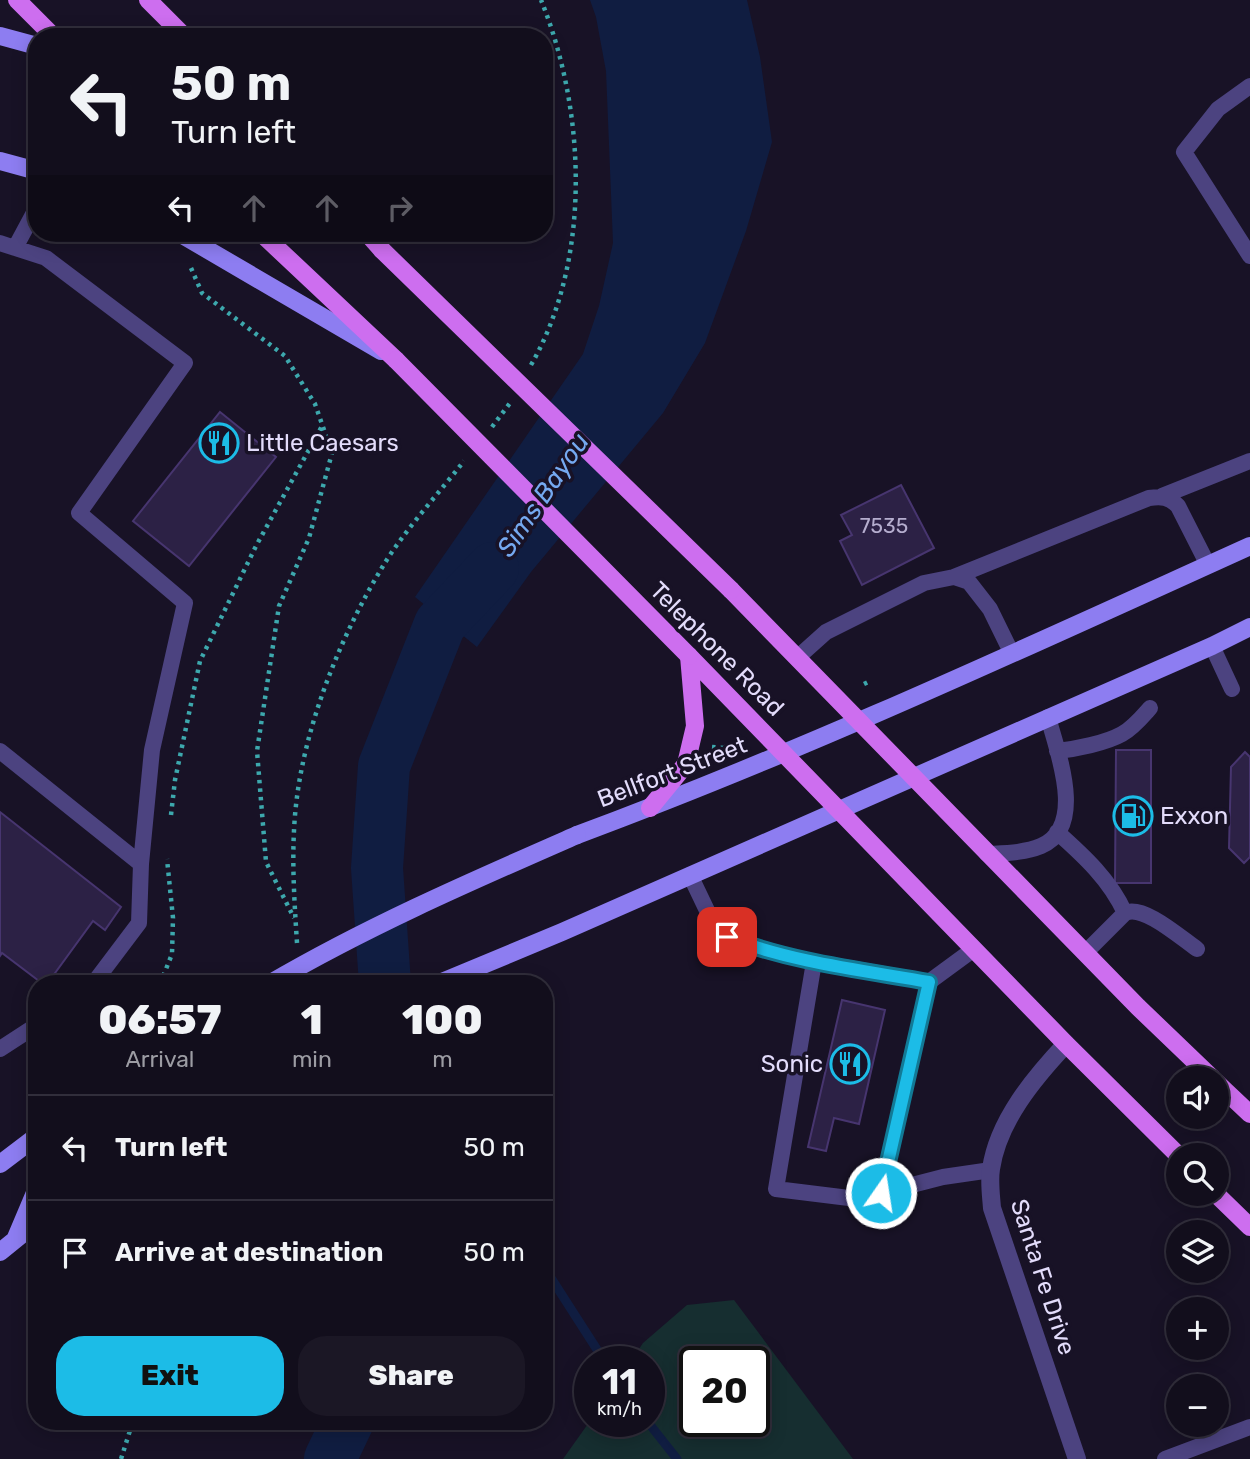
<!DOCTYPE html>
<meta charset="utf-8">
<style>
:root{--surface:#120e1c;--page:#1b1725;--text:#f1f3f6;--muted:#9c9ca3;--line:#312e3b;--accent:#1cbce7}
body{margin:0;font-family:Rubik,sans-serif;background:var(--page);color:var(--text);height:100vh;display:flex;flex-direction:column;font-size:26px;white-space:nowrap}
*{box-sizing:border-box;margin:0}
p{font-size:23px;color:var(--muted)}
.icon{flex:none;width:38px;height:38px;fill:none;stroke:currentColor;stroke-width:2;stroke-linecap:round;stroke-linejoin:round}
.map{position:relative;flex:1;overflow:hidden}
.drawer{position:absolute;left:28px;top:975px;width:525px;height:455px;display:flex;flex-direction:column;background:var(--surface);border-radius:28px;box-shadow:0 4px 18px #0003,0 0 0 2px var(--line)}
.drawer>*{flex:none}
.top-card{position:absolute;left:28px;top:28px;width:525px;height:214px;border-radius:28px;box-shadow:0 4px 18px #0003,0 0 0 2px var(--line);background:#120e1c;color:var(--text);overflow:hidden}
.tools{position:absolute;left:1166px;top:1066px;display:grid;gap:14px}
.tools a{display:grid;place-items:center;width:63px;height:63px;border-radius:50%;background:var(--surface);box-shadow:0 4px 18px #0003,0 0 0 2px var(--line);font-size:35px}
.speed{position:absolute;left:574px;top:1346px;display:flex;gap:14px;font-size:35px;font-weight:700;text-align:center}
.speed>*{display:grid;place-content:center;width:91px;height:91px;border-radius:50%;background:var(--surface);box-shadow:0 4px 18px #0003,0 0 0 2px var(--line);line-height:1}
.speed small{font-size:18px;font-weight:400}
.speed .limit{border:4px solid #111;border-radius:10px;background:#fff;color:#111}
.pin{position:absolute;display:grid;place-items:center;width:60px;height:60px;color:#fff;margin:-30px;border-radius:14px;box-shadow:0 4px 10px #0006}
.me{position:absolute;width:77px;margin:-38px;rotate:13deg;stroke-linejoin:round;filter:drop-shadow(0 0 5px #0008)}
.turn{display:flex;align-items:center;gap:24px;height:147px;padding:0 28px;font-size:32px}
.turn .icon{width:91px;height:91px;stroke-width:2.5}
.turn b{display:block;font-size:49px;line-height:60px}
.lanes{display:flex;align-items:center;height:66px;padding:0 28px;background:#0003;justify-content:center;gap:35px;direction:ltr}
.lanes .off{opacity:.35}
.eta{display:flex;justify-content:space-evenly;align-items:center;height:119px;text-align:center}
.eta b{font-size:42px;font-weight:800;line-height:49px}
.button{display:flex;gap:14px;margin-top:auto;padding:14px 28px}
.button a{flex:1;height:80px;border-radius:28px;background:var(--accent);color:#111;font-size:28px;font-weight:800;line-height:80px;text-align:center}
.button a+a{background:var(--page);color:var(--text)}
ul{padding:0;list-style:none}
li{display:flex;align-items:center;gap:21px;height:105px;padding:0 28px;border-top:2px solid var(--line)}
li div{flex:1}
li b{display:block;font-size:26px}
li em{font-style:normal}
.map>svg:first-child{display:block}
.green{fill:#162e30;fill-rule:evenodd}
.water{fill:#101d41}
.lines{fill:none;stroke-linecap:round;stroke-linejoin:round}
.stream{stroke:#101d41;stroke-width:9}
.river{stroke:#101d41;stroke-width:52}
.building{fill:#2c2145;stroke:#47356f;stroke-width:2}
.path{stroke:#3da8ad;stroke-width:4.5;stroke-dasharray:3.5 5;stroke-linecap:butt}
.service{stroke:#4c4380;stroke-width:16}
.minor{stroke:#4c4380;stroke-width:18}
.secondary{stroke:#8d7df1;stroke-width:18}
.primary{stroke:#cd6eef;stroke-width:18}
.secondary-bridge{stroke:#8d7df1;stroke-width:18}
.primary-bridge{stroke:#cd6eef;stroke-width:18}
.route-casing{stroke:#127a96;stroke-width:18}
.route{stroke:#1cbce7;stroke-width:12}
.labels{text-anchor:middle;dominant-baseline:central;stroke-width:7;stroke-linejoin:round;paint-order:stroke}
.number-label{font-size:21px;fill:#b5adce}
.poi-label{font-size:24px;fill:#e3dcfb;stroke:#181226;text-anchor:start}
.street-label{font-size:24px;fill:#e3dcfb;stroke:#181226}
.water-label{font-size:26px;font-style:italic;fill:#75a9f0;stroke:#181226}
</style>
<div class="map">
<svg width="1250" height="1459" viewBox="0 0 1250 1459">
<rect width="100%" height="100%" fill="#181226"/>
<path class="green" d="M734,1300L853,1459H563L590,1421H649V1362L631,1361L643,1343L687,1305ZM695,1362H754V1421H695Z"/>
<path class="water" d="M590,0H747L760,57L772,142L746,231L705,343L663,413L531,572L477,647L415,597L583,354L599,306L613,243L606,71L596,17Z"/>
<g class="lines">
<path class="stream" d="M544,1267L605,1362
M647,1421L677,1459"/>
<path class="river" d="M385,984L377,868L384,766L440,624L493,568
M330,1459L348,1421"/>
</g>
<path class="building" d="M220,412L276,457L189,566L133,521Z
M901,485L934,548L862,585L840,541L852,535L841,515Z
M1116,750H1151V883H1115Z
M1245,752L1250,757V857L1244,863L1229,848L1231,767Z
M0,812L121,907L105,930L93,921L47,984H43L2,953L0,956Z
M842,1000L885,1010L859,1124L834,1118L826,1151L808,1147Z"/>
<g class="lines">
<path class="path" d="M191,268L202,293L285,356L315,404L332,453L309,538L279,606L257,751L266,862L294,918
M531,365C592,259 586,111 541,0
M492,427L510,403
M864,684L868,682
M712,747L724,748L729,753
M724,748L730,742
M171,815L175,780L200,661L256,546L322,426
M297,943C294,896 291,851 296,805C305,724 341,635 383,566C404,531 439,493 464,461
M160,984L172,954L173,918L167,859
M121,1459L133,1421"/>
<path class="service" d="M1250,86L1218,109L1184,152L1250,256
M0,243L15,248L37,207
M15,248L46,258L185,363L79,513L185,603L152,750L141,864L139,923L93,984
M1162,496L1250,461
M954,577L1149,498C1162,496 1169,497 1178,506L1208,565
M1212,646L1232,689
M797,658L826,632L924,583L954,577L969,582L990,609L1012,654
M0,751L141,864
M1057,751C1076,749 1106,743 1122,734C1133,728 1142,717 1150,708
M1057,832C1084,856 1110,880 1125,913
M987,854C1005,853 1024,853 1041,846C1087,827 1057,751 1048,717
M690,875L713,923L727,937L752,947L814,962L929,982L974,949
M1085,953L1125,913C1143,904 1181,938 1197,949
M814,962L776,1189L849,1198L881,1193L943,1177L991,1170
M0,1049L37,1025
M881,1193L929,982
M1165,1459L1250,1427"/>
<path class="minor" d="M1066,1044C1034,1078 998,1121 991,1169C989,1181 991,1195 992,1208L1077,1459"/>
<path class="secondary" d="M0,36L37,46
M0,161L37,171
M179,233L381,351
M577,835C806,750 1027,647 1250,546
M437,984L562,932L1212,646L1250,627
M0,1164L37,1136
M15,1240L37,1188
M0,1252L37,1222"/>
<path class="primary" d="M17,0L54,37
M148,0L185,37
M261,233L396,360
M367,233L382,250
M731,590L1138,1007L1212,1078
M689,656L1066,1044L1178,1155
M650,808L686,764L695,726L689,656
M1216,1082L1250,1114
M1216,1194L1250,1227"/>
<path class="secondary-bridge" d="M269,984C368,926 472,881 577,835"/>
<path class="primary-bridge" d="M382,250L731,590
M396,360L689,656"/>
</g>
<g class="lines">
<g class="route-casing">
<path id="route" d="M727,937C791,962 861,970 929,982L881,1193"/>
</g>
<use href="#route" class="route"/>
</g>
<defs>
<g id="restaurant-ring" transform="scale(2.0125)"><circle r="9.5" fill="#181226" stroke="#1cbce7" stroke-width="1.5"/><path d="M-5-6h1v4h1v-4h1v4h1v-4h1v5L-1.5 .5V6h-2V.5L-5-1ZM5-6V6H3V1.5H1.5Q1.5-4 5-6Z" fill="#1cbce7"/></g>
<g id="fuel-ring" transform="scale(2.0125)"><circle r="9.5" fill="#181226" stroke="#1cbce7" stroke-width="1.5"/><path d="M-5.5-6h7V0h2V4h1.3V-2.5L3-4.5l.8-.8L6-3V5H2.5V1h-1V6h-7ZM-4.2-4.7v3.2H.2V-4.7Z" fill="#1cbce7"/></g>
</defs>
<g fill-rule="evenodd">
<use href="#restaurant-ring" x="219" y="443"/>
<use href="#fuel-ring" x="1133" y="816"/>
<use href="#restaurant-ring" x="850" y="1064"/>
</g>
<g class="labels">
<g class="number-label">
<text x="884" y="525">7535</text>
</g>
<g class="poi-label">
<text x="246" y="443">Little Caesars</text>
<text x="1160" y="816">Exxon</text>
<text x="823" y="1064" text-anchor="end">Sonic</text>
</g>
<g class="street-label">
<text transform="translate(717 649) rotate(45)">Telephone Road</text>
<text transform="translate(672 772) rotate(-21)">Bellfort Street</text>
<text transform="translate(1043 1277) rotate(72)">Santa Fe Drive</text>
</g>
<g class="water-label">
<text transform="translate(543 495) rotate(-56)">Sims Bayou</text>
</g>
</g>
</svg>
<div class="tools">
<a><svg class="icon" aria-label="sound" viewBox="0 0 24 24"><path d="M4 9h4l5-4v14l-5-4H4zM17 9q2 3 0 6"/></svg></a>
<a><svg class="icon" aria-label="search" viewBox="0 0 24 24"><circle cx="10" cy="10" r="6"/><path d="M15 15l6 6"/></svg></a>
<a><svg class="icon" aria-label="layers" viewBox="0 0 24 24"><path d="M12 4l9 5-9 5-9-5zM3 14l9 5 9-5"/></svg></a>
<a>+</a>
<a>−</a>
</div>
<div class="speed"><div>11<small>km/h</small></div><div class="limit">20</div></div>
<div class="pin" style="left:727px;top:937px;background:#d93025"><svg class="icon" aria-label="arrive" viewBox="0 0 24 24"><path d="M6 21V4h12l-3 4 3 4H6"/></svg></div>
<svg class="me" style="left:881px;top:1193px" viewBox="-20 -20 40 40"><circle r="17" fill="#1cbce7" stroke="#fff" stroke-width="3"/><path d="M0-11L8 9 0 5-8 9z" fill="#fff"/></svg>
<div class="top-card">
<div class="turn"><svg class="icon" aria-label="left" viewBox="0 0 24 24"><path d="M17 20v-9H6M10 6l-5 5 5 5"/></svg><div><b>50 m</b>Turn left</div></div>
<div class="lanes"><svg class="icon" aria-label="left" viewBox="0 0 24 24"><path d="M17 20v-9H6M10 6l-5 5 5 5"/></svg><svg class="icon off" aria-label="ahead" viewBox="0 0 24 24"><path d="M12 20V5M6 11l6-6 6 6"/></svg><svg class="icon off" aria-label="ahead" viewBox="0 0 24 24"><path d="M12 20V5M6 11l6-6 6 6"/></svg><svg class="icon off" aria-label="right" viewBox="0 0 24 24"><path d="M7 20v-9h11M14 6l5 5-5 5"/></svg></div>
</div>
<section class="drawer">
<div class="eta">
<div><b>06:57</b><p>Arrival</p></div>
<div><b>1</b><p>min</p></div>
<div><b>100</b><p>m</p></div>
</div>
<ul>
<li><svg class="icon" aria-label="left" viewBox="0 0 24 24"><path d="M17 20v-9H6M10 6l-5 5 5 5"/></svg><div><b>Turn left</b></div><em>50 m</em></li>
<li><svg class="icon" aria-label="arrive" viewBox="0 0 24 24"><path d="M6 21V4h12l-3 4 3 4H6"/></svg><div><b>Arrive at destination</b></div><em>50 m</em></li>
</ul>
<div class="button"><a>Exit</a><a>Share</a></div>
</section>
</div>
